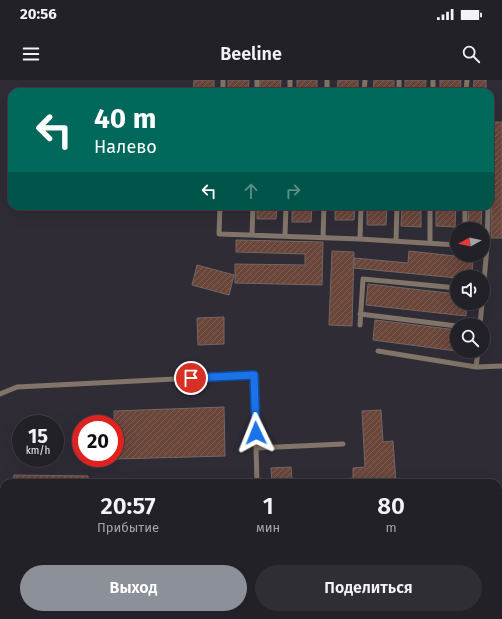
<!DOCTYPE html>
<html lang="ru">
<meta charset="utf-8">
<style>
:root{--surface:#232128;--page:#2f2e34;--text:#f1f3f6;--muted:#a3a3a8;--line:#403e45;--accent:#8c9099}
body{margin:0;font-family:"Fira Sans",sans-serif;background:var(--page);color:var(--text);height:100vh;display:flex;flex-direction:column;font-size:15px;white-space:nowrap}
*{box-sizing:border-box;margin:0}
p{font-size:13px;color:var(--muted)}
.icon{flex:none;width:22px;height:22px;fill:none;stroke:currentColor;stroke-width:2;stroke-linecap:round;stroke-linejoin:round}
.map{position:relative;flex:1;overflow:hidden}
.panel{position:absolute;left:0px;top:399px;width:502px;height:140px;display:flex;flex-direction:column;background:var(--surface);border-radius:12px 12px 0 0;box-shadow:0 4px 16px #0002,0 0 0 1px var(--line)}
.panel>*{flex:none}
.banner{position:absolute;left:8px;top:8px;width:486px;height:122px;border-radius:12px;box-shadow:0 4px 16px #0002,0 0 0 1px var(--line);background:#00695c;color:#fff;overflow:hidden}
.needle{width:26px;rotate:262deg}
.fabs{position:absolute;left:450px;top:142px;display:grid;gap:8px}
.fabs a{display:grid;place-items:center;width:40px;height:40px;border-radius:50%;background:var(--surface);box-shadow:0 4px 16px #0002,0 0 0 1px var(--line);font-size:20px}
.speed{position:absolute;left:12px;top:335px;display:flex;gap:8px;font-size:20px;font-weight:700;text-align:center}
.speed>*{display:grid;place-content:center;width:52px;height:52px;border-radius:50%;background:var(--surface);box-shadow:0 4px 16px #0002,0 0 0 1px var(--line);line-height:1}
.speed small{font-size:10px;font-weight:400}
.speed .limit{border:6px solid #d22;background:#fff;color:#111}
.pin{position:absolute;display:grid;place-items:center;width:34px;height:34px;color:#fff;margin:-17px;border:2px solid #fff;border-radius:50%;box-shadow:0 1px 4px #0007}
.me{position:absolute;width:44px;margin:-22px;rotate:358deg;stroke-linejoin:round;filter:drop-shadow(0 0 3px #0008)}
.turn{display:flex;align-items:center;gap:14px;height:84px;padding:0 20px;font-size:18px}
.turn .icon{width:52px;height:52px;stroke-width:2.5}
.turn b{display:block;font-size:28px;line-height:34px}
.lanes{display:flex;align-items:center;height:38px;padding:0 20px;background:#0003;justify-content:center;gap:20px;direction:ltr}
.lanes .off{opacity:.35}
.eta{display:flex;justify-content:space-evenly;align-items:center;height:68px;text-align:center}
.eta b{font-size:24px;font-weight:600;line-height:28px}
.cta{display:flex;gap:8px;margin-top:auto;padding:8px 20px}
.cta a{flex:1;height:46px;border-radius:24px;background:var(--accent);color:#fff;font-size:16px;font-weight:600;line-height:46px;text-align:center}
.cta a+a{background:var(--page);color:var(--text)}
.status{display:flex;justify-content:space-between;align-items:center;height:28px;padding:0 20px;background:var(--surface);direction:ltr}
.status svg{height:11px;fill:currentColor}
header{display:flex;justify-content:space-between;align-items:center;height:52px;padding:0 20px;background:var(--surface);font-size:18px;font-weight:600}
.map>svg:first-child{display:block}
.building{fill:url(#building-hatch);stroke:#746763}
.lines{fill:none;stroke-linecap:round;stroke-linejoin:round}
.lane{stroke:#817468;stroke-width:5}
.route-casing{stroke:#114b97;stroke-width:10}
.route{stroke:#1a73e8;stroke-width:7}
</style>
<div class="status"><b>20:56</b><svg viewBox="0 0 49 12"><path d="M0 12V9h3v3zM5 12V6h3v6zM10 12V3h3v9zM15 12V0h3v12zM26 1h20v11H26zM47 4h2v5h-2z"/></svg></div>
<header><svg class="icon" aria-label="menu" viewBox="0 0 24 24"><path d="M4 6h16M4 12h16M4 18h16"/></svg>Beeline<svg class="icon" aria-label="search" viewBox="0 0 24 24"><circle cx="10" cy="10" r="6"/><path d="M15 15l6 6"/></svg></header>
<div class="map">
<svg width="502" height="539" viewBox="0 0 502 539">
<defs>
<pattern id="building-hatch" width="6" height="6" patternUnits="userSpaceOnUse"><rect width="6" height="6" fill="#69453a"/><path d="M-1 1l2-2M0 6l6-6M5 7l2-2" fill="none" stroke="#7e5f56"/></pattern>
</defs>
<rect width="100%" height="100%" fill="#2f2c36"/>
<path class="building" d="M194,0H214V12H193Z
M228,0H249L248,12H228Z
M260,0H281L280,12H260Z
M297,0H317V12H297Z
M338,0H358V12H337Z
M374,0H394V12H373Z
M405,0H426L425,12H405Z
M440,0H461L460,12H440Z
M474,0H486V12H473Z
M493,42H502V158H491Z
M257,126H277L276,139H257Z
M292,126H312L311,142H292Z
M335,126H355L354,140H335Z
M367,126H387L386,145H367Z
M402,126H421V147L401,146Z
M436,126H456L455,147L436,146Z
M469,126H482L481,147H468Z
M236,160L323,162L322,205L235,203V184L305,185V174L236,172Z
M332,171L354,172L352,246L329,245Z
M409,171L473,178L472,197H457V198L354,188V178L408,183Z
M197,185L234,195L229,215L192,205Z
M368,204L457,214V223H467L466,236L366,225Z
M224,237V264L198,265L197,238Z
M375,240L457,250V271H464V272L373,260Z
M224,327L225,376L115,379L114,331Z
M381,330L383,362L393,361L396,403H345V399L353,398V388L365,387L362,331Z
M291,387L292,401L345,399V403H272L271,388Z
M14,395L88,396V403H13Z
M0,485H4V499H0Z
M35,535H91V539H35Z
M169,535H236V537L200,539H169Z
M267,535H354L355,538L334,539H267Z"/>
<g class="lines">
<path class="lane" d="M223,12V0
M257,12V0
M290,12V0
M327,12V0
M364,12L365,0
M399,12V0
M433,12V0
M466,12L467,0
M220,126L219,154L360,159L457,165
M465,149V126
M252,155L253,126
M285,156L286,126
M323,158L324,126
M360,159L361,126
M396,161L397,126
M430,163V126
M483,166L487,167L483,213
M487,167L488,126
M360,234L457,246
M360,245L363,199L457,208
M480,245L482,223
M378,271L476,287
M478,271L476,287L502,286
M0,314L17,307L254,295L257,403
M256,368L343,364
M209,403H225
M0,457H4
M261,535V539
M92,539V535"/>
</g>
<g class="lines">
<g class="route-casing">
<path id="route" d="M191,298L254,295L256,353"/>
</g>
<use href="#route" class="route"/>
</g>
</svg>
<div class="fabs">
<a><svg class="needle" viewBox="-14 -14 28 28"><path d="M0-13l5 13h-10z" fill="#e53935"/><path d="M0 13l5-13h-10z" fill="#a3a3a8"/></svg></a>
<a><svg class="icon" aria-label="sound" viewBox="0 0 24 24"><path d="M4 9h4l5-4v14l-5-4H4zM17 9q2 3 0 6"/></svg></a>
<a><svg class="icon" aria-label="search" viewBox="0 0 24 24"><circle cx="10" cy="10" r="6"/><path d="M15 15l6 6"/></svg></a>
</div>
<div class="speed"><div>15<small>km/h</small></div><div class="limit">20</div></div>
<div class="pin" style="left:191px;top:298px;background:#d93025"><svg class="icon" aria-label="arrive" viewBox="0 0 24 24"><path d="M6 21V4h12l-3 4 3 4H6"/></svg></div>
<svg class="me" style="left:256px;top:353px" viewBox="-20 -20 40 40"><path d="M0-17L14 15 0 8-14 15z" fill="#1a73e8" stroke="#fff" stroke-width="4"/></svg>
<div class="banner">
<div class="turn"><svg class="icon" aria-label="left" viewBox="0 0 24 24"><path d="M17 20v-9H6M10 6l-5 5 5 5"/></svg><div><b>40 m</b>Налево</div></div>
<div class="lanes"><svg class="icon" aria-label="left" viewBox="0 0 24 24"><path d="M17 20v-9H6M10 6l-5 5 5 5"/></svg><svg class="icon off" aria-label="ahead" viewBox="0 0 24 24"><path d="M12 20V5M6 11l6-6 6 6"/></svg><svg class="icon off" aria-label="right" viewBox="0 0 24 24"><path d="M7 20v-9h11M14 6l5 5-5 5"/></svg></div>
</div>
<section class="panel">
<div class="eta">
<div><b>20:57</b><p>Прибытие</p></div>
<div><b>1</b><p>мин</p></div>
<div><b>80</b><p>m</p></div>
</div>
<div class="cta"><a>Выход</a><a>Поделиться</a></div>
</section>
</div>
